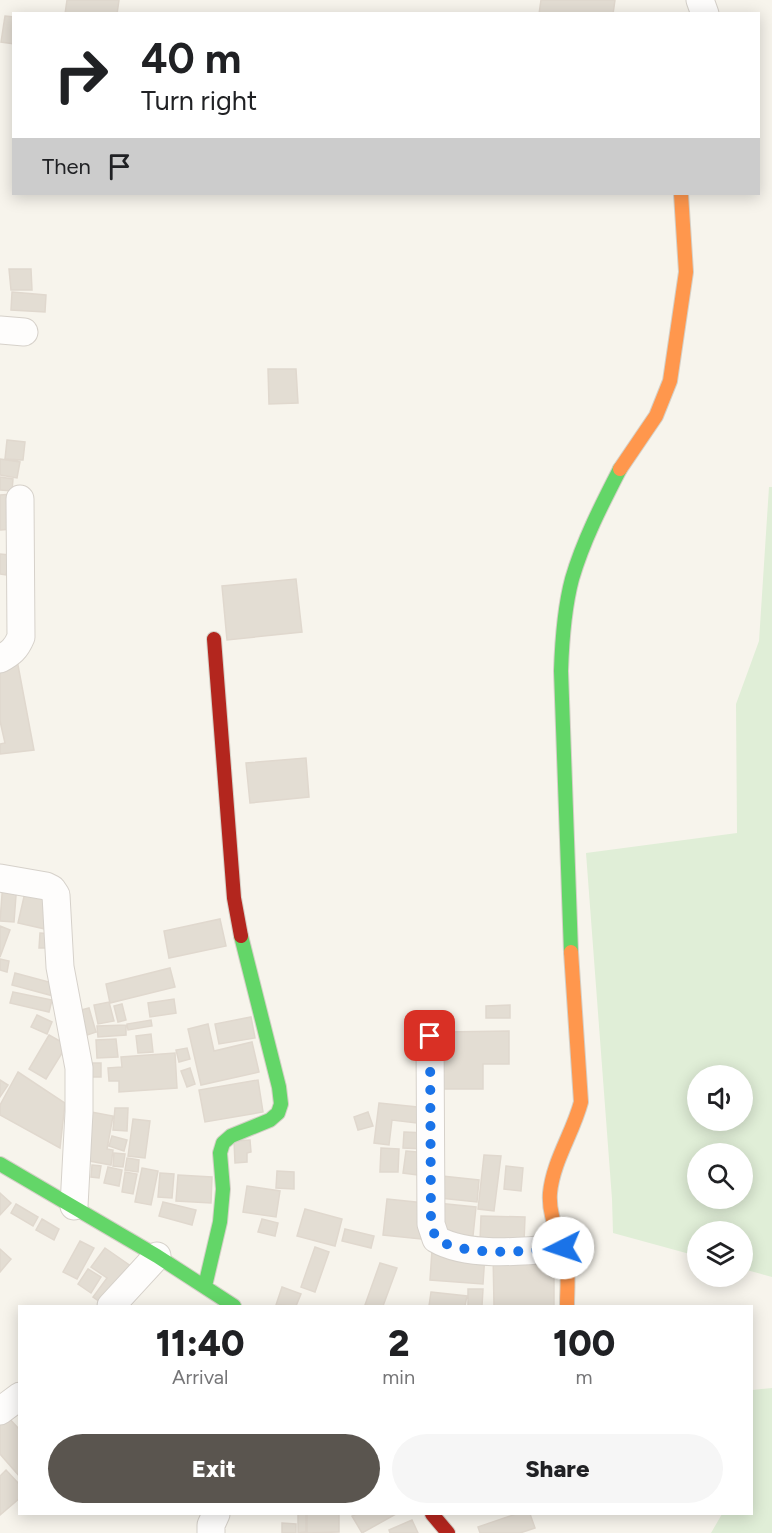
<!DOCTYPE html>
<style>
:root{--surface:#fff;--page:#f6f6f6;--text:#202124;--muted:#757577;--accent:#5a554f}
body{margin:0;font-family:Figtree,sans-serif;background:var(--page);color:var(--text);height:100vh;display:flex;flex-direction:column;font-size:22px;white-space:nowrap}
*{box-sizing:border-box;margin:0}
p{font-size:20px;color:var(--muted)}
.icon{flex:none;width:33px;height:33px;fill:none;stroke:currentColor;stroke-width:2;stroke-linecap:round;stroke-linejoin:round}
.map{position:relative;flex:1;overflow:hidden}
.details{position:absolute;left:18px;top:1305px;width:735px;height:210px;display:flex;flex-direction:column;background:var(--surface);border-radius:0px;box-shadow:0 3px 15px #0003}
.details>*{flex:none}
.banner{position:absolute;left:12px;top:12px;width:748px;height:183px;border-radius:0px;box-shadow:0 3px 15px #0003;background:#fff;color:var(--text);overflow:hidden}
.fabs{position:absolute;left:687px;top:1065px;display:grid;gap:12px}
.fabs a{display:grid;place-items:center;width:66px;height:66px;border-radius:50%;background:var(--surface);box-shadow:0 3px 15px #0003;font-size:30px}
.pin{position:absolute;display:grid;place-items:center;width:51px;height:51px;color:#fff;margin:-26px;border-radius:12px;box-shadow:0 3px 9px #0006}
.me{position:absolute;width:66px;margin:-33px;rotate:266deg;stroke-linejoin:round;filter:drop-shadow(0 0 4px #0008)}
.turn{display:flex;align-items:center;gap:21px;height:126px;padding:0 30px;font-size:27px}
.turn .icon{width:78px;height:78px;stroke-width:2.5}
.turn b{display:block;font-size:42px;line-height:51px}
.then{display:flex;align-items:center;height:57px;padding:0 30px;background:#0003;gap:12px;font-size:22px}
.eta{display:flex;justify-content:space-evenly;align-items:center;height:102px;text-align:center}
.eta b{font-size:36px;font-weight:800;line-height:42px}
.button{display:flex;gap:12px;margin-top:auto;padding:12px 30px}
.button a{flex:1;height:69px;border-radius:36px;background:var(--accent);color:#fff;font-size:24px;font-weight:800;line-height:69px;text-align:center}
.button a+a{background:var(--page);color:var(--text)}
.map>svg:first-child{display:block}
.green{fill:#e0eed7;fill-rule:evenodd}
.building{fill:#e3ddd3;stroke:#e0d8ce;stroke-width:1.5}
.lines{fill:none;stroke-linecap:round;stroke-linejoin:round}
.street-casing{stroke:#d6d1ca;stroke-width:29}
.fast-casing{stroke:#d5d0c7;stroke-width:16}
.slow-casing{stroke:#d5d0c7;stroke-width:16}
.jam-casing{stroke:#d5d0c7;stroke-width:16}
.street{stroke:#fefdfc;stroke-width:27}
.fast{stroke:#63d668;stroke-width:14}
.slow{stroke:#ff974d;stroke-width:14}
.jam{stroke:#b3261e;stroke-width:14}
.route{stroke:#1a73e8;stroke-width:10;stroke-dasharray:0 18}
</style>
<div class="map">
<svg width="772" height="1533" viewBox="0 0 772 1533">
<rect width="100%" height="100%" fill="#f7f4ec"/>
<path class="green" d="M769,487H772V1277L743,1269L742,1232H698L697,1256L613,1233L612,1199L586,853L737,833L736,704L759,641ZM698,1076H742V1120H698ZM698,1154H742V1198H698Z
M772,1388V1533H711L722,1514H752V1390Z"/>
<path class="building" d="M67,0H119L117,14H65Z
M541,0H615L613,14H539Z
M5,16L14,17V44L1,42Z
M9,269H31L32,290H11Z
M12,292L46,295L45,312L11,310Z
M268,369H296L298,403L269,404Z
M7,440L25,442L23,460L5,459Z
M0,459L20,462L17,478L0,475Z
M0,477L13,479L12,491L0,490Z
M13,494V529L0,530V495Z
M0,554L9,555L6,575L0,574Z
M296,579L302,632L227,640L222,586Z
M17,660L34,750L0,754V744L5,743L0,721V670Z
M306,758L309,797L250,803L246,763Z
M3,881L17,882L14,922L0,921Z
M26,888L53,894L45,929L18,923Z
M220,919L226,946L169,958L164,931Z
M0,926L10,930L0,957Z
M40,933L51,934L49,948H39Z
M0,959L9,961L7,972L0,970Z
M170,968L175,987L110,1003L106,984Z
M15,973L60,985L57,997L12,985Z
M13,992L52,1000L49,1012L10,1003Z
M174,999L176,1013L150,1017L148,1003Z
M109,1002L114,1021L98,1024L94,1005Z
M122,1004L126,1020L118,1022L114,1006Z
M510,1005V1018H486V1006Z
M89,1008L96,1032L87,1035L81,1010Z
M37,1015L52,1022L47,1034L31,1027Z
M251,1017L255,1038L219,1044L215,1024Z
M151,1020L152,1026L128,1030L127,1024Z
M208,1024L214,1051L252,1042L259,1072L201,1085L188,1029Z
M126,1025V1035L98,1037L97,1026Z
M509,1031V1064H483V1089H443V1032Z
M151,1034L153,1052L138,1053L136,1036Z
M49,1035L67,1045L46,1079L29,1069Z
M116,1039L118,1057L97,1058L96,1040Z
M187,1048L190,1059L179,1062L176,1050Z
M175,1053L177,1088L119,1092V1081H109L108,1068L122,1067L121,1057Z
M88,1063H101V1077H87Z
M190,1068L195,1084L187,1087L181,1071Z
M18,1072L65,1103L60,1148L0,1115V1105Z
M0,1080L8,1085L0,1097Z
M258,1080L263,1112L205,1122L199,1090Z
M379,1103L427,1108L425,1124L392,1120L389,1145L374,1143Z
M115,1108H128L127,1131L113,1130Z
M86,1111L113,1116L107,1149L113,1150L111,1165L78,1159Z
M368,1112L373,1126L358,1130L354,1117Z
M133,1119L150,1121L145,1158L128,1156Z
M404,1132L427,1133L426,1149L403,1148Z
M112,1136L127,1140L124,1151L109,1146Z
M250,1140L251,1152L247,1153V1162L235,1163L234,1141Z
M381,1148L399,1149L398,1172H380Z
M406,1151L428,1153L425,1176L403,1173Z
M114,1153L125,1154L123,1167L113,1166Z
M484,1155L501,1156L494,1211L478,1209Z
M127,1158L139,1160L138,1172L125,1170Z
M92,1165L101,1166L99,1178L91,1177Z
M506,1166L523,1168L521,1191L504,1189Z
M108,1167L122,1170L119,1186L104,1183Z
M142,1168L158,1171L151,1205L135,1202Z
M277,1171L294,1172V1189L276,1188Z
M125,1172L137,1174L133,1194L122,1192Z
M160,1173L174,1174L172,1198L158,1197Z
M178,1175L212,1177L211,1203L176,1201Z
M442,1176L479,1180L477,1202L440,1198Z
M247,1186L280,1191L276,1217L243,1212Z
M0,1193L11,1203L0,1215Z
M387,1199L425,1203L421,1239L383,1235Z
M163,1202L196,1210L192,1225L159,1216Z
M437,1203L476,1207L473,1236L434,1232Z
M16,1204L38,1217L33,1226L11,1213Z
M305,1209L342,1219L335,1246L297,1236Z
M481,1216L525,1217L524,1242L480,1241Z
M42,1219L59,1229L54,1240L36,1230Z
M262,1219L278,1223L275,1236L258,1232Z
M345,1229L374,1236L371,1248L342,1241Z
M80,1241L94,1248L77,1279L63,1272Z
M315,1247L329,1252L315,1292L301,1287Z
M105,1248L135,1269L106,1306L93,1297L107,1278L91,1267Z
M0,1249L11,1259L0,1272Z
M432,1250L485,1254L483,1284L430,1280Z
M554,1251V1306H494L493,1252Z
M380,1263L397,1268L383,1306H370L365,1305Z
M88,1269L101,1277L91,1293L78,1284Z
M282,1287L301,1294L296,1306L276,1305Z
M468,1289H483L482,1306H468Z
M431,1292L467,1296L465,1306H429Z
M7,1416L20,1430V1477L0,1454V1422Z
M6,1470L20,1485V1498L0,1515V1476Z
M298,1514H306V1532L298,1533Z
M307,1514H339V1532L307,1533Z
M357,1514H396L362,1533L352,1516Z
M516,1514H530L535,1528L520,1533H480L478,1527Z
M412,1520L418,1533H390L389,1530Z
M282,1523L296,1524V1533H282Z"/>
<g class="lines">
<g class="street-casing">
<path id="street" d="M700,0L705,14
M0,330L24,332
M0,659C11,653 16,649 21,637L20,499
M0,878L46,886L52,889L56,895L60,967L79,1068V1112L74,1206
M430,1036L431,1224L436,1239C468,1258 527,1251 563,1248
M111,1306L157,1256
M0,1411L20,1396
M211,1533V1525L216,1514"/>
</g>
<g class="fast-casing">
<path id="fast" d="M571,952L561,671C562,640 564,609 572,579C583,541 602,504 620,469
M0,1164L157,1256L234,1306
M205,1286L220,1222L223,1189L220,1153L223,1143L231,1136L270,1120L278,1113L281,1104L279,1087L241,936"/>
</g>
<g class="slow-casing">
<path id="slow" d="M620,469L656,416L670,381L686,272L681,194
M567,1306C567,1291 569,1275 566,1260C561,1238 548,1217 550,1193C553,1161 573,1133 581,1102L571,952"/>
</g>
<g class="jam-casing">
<path id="jam" d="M214,639L234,898L241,936
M432,1514L448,1533"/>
</g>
<use href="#street" class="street"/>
<use href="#fast" class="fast"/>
<use href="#slow" class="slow"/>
<use href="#jam" class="jam"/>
</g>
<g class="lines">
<path class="route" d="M430,1036L431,1224L436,1239C468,1258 527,1251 563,1248"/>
</g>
</svg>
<div class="fabs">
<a><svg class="icon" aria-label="sound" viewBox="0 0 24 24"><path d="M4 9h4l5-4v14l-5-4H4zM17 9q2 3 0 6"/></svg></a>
<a><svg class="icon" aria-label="search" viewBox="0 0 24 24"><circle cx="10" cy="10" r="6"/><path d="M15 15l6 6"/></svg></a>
<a><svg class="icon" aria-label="layers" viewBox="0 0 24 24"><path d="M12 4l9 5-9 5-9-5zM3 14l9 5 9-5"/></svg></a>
</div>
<div class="pin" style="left:430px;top:1036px;background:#d93025"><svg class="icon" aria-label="arrive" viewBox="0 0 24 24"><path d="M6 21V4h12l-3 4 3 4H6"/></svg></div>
<svg class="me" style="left:563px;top:1248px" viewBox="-20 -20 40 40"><circle r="19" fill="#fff"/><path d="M0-13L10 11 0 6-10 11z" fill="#1a73e8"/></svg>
<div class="banner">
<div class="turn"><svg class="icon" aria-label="right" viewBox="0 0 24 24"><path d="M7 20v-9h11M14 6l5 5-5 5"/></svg><div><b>40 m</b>Turn right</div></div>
<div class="then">Then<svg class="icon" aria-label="arrive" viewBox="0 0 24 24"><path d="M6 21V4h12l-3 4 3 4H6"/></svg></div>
</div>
<section class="details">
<div class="eta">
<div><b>11:40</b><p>Arrival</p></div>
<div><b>2</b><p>min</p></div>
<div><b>100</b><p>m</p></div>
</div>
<div class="button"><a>Exit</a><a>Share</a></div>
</section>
</div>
